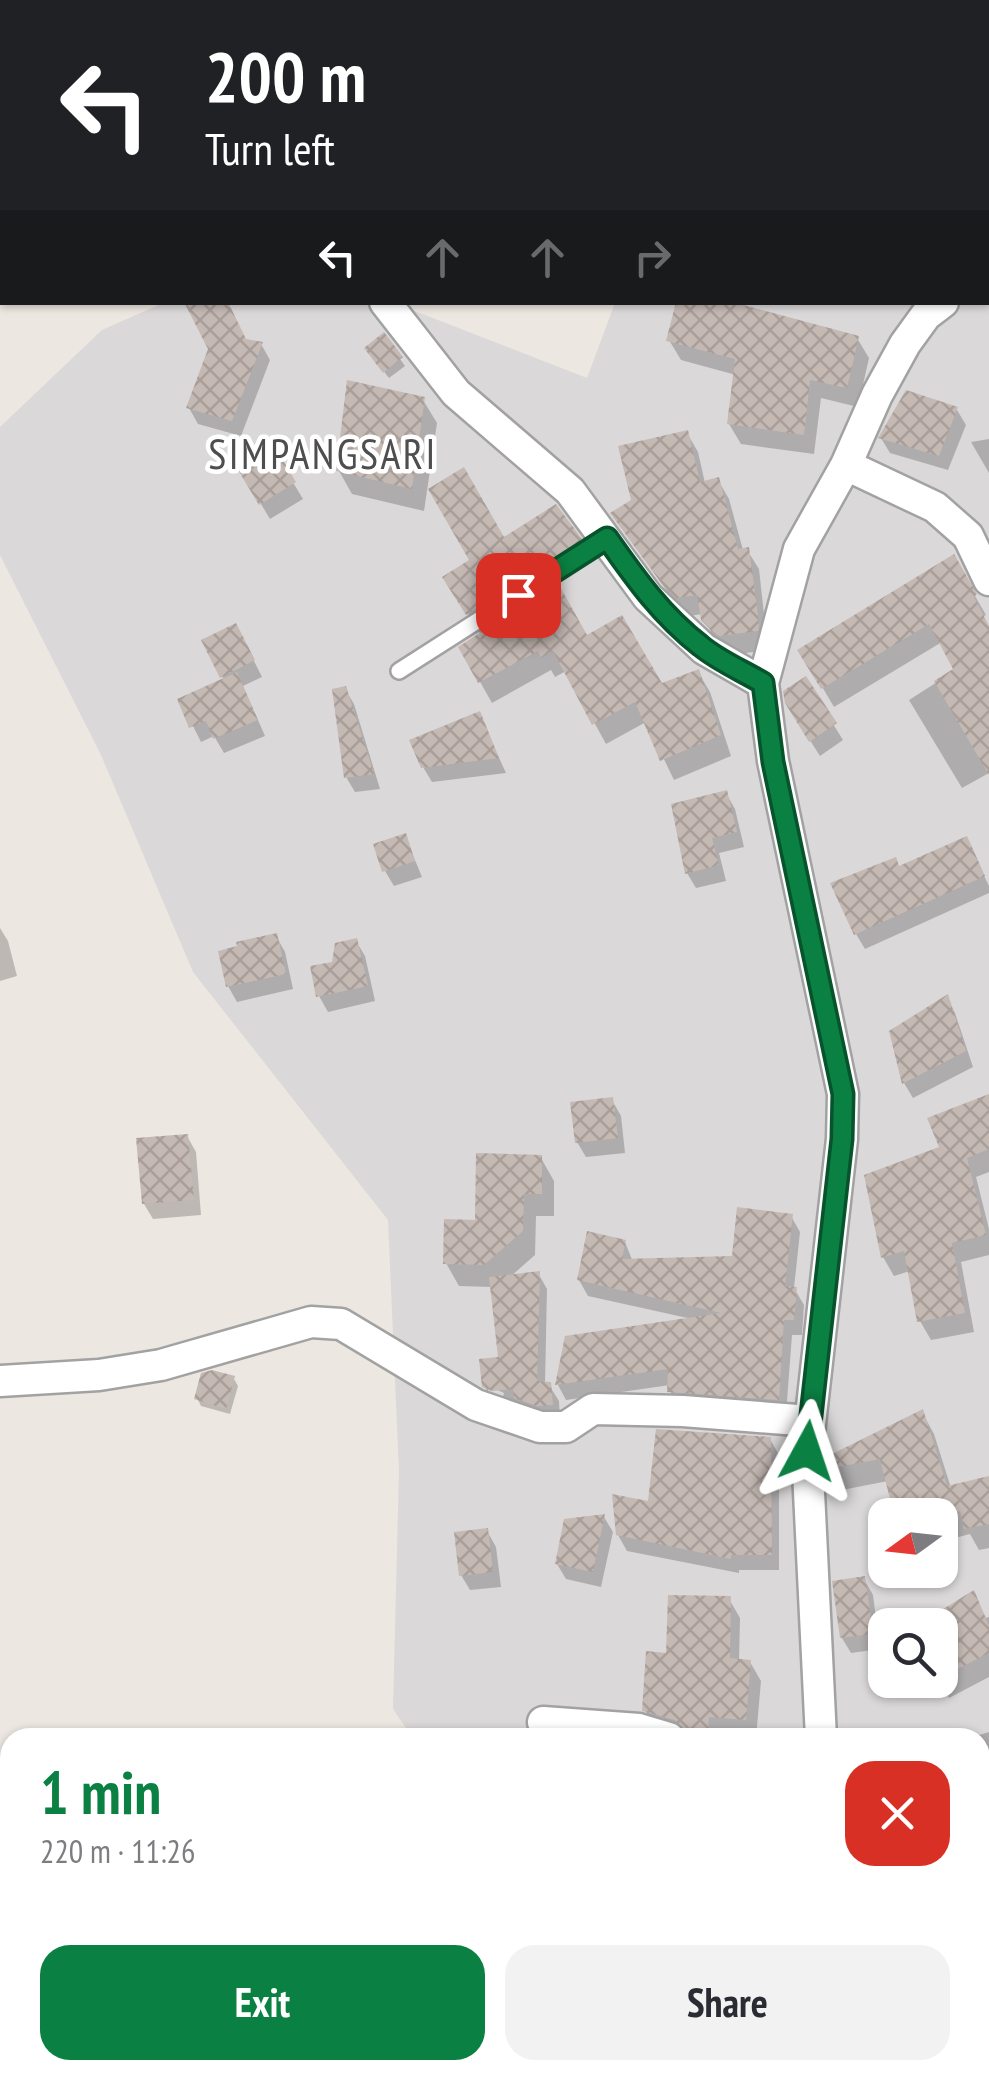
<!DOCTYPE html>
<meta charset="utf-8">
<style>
:root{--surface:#fff;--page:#f2f2f3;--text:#2b2b33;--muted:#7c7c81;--accent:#0b8043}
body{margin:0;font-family:"PT Sans Narrow",sans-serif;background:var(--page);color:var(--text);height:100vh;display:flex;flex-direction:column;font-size:38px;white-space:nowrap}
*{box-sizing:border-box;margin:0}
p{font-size:32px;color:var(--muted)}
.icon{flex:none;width:55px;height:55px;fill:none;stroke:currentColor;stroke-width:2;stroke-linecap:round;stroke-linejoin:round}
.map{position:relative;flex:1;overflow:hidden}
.panel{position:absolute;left:0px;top:1728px;width:990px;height:352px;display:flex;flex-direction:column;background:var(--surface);border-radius:30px 30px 0 0;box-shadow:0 2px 8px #0004}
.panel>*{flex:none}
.banner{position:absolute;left:0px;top:0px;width:990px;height:305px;box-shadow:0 2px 8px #0004;background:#202124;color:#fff;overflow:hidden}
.needle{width:65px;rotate:255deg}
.buttons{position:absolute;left:868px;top:1498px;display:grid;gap:20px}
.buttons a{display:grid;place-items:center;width:90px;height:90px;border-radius:20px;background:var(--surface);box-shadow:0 2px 8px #0004;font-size:50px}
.pin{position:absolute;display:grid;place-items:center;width:85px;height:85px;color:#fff;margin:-42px;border-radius:20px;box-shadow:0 5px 15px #0006}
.me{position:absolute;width:110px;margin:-55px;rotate:5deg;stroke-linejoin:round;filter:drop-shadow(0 0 8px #0008)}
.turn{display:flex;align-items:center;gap:35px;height:210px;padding:0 40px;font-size:45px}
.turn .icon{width:130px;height:130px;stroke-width:2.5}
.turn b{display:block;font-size:70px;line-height:85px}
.lanes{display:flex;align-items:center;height:95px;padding:0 40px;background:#0003;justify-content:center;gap:50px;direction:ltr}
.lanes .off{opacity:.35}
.round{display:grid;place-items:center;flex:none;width:105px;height:105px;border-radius:30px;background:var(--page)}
.summary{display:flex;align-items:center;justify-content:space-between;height:170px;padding:0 40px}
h1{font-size:60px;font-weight:600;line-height:75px;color:var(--accent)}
.cta{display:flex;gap:20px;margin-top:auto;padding:20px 40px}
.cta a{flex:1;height:115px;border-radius:30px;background:var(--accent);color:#fff;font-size:40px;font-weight:600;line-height:115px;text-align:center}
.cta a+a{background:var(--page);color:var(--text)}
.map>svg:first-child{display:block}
.residential{fill:#dad8d9;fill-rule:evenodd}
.shadow{fill:#0003;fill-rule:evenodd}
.building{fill:url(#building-cross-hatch)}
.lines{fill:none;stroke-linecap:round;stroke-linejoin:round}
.lane-casing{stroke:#a2a2a2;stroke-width:20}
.street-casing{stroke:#a2a2a2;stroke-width:35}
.path{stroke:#fa656a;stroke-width:6;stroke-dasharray:5 5;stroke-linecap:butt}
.lane{stroke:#fff;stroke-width:15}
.street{stroke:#fff;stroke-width:30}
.route-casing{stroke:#07532c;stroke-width:25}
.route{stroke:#0b8043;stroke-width:18}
.labels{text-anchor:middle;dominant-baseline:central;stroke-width:9;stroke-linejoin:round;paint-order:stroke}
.quarter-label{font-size:42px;letter-spacing:2.5px;fill:#4e4e4e;stroke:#fff}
</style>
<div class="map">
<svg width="989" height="2079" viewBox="0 0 989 2079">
<defs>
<pattern id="building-cross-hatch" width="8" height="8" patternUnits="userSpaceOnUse" patternTransform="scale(2.5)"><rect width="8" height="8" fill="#c5b9b4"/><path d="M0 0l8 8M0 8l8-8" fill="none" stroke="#a99e9a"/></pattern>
</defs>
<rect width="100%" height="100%" fill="#ede7e1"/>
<path class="residential" d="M0,0H374L375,2H2V71Z
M930,0L989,2V2079H486L506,2070H980V1738L412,1737L393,1709L399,1471L388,1220L193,972L101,755L0,555V427L102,330L163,303H394L587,378L615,303L988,302V2H925ZM885,1515H940V1570H885ZM885,1625H940V1680H885Z"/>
<path class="shadow" d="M0,0H113V2H2L0,34Z
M292,0H338L339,2H293Z
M988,140H989V214H988Z
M384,336L405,366L389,378L371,355Z
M857,338L869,358L858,407L821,398L814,454L741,444L729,424L736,375L681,360L669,340Z
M261,344L270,360L241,436L198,424L189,408Z
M423,400L437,423L424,511L352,494L339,471Z
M957,410L966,425L948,470L890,453L881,438Z
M687,433L698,452L705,483L718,480L729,499L743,550H747L759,569L768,650L732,655L715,640L702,614L689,616L676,604L613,514L634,501Z
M989,439V473L971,442Z
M271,446L303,499L270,519L238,466Z
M504,540H580L592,561L556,584L587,638L661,686L698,672L710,692L731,756L674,780L646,722L606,744L566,671L555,677L551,670L492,703L461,648L481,635L458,598Z
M953,558L986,615L982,617L989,630V773L962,788L909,700L956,670L942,642L834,707L801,651Z
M204,641H244L262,677L243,686L265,736L224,753L214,736L201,742L180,700L225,681Z
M805,679L843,740L820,756L797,720Z
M345,689L354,704L380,789L355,792L346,777Z
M479,714L506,773L432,782L423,767Z
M726,793L735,809L744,847L719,853L726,881L696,888L687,873Z
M405,836L422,877L394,886L385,871Z
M966,839L989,886V893L865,949L856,934L900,868Z
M0,928L8,941L17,976L0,981Z
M276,936L285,952L293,989L237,1002L228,986Z
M356,941L365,956L375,1001L328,1012L319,996L334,964Z
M947,998L955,1013L973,1067L913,1098L904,1083Z
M989,1096V1172L976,1177L989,1229V1255L961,1262L974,1332L931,1340L920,1321L910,1271L894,1276L883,1257L942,1149Z
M612,1100L621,1116L625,1153L586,1157L577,1142Z
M187,1136L196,1152L201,1215L153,1219L144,1204Z
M541,1158L554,1181V1216H536L535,1255L510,1277L538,1273L547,1289L545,1384L549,1385L559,1401L560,1420L526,1414L520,1404L502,1406L494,1402L484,1386L501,1359L492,1287L459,1286L446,1263L477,1223ZM488,1386L504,1393L503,1397L488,1392Z
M791,1216L800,1232L794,1288L804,1305L802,1335H792L786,1414L679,1407L670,1391V1385L566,1400L558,1385L567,1338L692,1319L588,1296L579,1280L625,1242L633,1262L734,1259Z
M234,1379L238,1386L230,1414L201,1406L197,1398Z
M922,1412L934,1434L951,1488L989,1479V1548L979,1550L970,1534L940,1542V1515H897L888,1481L842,1490L829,1468Z
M770,1439L779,1455V1570H739V1573L627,1551L618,1535L650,1504Z
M604,1517L613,1532L601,1587L566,1579L557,1564Z
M487,1531L496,1547L501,1587L470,1590L461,1575Z
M864,1579L873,1595L880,1649L851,1653L842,1638Z
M973,1594L986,1618L989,1617V1677L949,1698L938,1680L940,1625L924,1624Z
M729,1599L740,1618L739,1661L750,1662L761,1681L756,1738H679L656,1729L645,1710L669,1655Z
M989,1732V1780L980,1760V1738L973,1737Z"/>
<path class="building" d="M184,302H228L246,339L263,342L232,421L186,408L208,349Z
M676,302H732L859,336L847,388L810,380L804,435L727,424L735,359L666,341Z
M384,332L403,357L383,373L364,348Z
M347,380L425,397L412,489L336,471Z
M906,390L958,407L939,456L878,438Z
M688,430L700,482L719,477L738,549L749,547L759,624L758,631L719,636L715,634L701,620L697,595L676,598L662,584L610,513L631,500L618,446Z
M272,442L296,482L259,505L235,465Z
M464,467L504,537L556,504L582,539L466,615L442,577L469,560L428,489Z
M954,554L977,594L974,597L989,626V775L934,681L953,669L929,624L821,689L797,650Z
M558,583L587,635L622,615L662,683L699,669L721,735L660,761L635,702L592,725L553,651L541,658L538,651L478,683L458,647Z
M236,623L255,660L220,678L201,640Z
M237,672L258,720L213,739L206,721L189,728L177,699Z
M806,676L837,723L809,742L785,703L783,691Z
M346,686L374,774L344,778L332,689Z
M480,711L499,758L421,768L409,740Z
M727,790L737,832L712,838L719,865L685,874L671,804Z
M406,833L415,861L382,872L373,844Z
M967,836L985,876L854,935L830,883L896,857L899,866Z
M277,933L286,974L226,987L218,951L237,946L236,942Z
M357,938L368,986L316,997L310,966L332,962L335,943Z
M948,994L966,1051L902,1084L889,1031Z
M989,1094V1149L967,1158L986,1235L952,1243L965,1313L917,1322L904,1251L881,1258L864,1175L939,1147L927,1118Z
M613,1097L618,1138L575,1143L570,1102Z
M188,1134L194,1200L142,1204L136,1138Z
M476,1153L542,1155V1194H524L523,1231L484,1265L443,1264L444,1219L475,1220Z
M737,1207L793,1214L785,1286L797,1287L794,1320H784L779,1400L667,1392L668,1369L555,1385L565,1336L721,1313L577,1280L587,1231L626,1240L622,1259L732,1256Z
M540,1271L537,1381L551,1382L553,1405L537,1406L514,1398L513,1389L492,1391L482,1387L479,1359L498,1357L489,1277Z
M212,1370L235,1376L226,1409L194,1399L201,1373Z
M923,1409L947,1486L989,1476V1524L964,1529L960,1511L947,1515H894L880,1459L827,1469L826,1457Z
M656,1429L771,1437L772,1555H731V1559L616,1535L612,1494L648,1501Z
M605,1514L593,1572L555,1564L564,1519Z
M488,1528L493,1572L459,1576L454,1532Z
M865,1576L873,1634L840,1638L832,1581Z
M974,1590L989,1626V1653L940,1678V1611Z
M668,1595L731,1596L730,1658L751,1660L746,1720L709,1717L708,1736L687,1733L675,1720L642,1711L646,1651L666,1653Z"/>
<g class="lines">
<g class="lane-casing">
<path id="lane" d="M399,671L607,538"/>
</g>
<g class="street-casing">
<path id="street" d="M265,0L266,2
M988,266L989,264
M385,302L456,393L570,491L648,597L704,649L763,683
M846,465L935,507L968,536L989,580
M0,1381L99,1375L161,1365L311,1322L341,1324L476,1405L540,1427H566L593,1409L683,1411L810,1421
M543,1722L639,1729L669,1738
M821,1738L807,1451L842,1139L843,1094L773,761L763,683L799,549L846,465L877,395L905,344L926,315L943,302
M925,2070L936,2079"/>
</g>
<path class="path" d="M936,0L937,2
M988,16H989"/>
<use href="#lane" class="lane"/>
<use href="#street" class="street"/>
</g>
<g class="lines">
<g class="route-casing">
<path id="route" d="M518,595L607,538C635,578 662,616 701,646C719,661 743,671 763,683L773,762L843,1094L842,1139L807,1451"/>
</g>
<use href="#route" class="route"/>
</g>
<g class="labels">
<g class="quarter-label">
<text x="323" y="453">SIMPANGSARI</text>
</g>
</g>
</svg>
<div class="buttons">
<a><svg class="needle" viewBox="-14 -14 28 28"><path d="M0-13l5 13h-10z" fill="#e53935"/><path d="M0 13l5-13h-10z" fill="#7c7c81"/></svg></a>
<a><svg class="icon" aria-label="search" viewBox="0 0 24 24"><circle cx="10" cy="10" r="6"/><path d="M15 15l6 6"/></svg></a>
</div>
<div class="pin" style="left:518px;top:595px;background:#d93025"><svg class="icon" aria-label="arrive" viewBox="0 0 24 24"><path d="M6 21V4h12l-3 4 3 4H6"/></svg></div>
<svg class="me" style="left:807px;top:1451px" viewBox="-20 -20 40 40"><path d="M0-17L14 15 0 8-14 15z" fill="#0b8043" stroke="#fff" stroke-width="4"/></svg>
<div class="banner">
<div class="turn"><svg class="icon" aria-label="left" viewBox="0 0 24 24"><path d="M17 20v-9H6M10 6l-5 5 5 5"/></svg><div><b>200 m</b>Turn left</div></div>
<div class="lanes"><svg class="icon" aria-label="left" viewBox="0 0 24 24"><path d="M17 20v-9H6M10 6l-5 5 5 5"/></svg><svg class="icon off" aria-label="ahead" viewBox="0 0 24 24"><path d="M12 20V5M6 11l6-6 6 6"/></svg><svg class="icon off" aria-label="ahead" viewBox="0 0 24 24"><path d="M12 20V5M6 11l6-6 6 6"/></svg><svg class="icon off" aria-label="right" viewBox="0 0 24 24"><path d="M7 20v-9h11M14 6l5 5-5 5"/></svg></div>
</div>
<section class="panel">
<div class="summary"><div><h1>1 min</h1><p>220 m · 11:26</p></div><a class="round" style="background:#d93025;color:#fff"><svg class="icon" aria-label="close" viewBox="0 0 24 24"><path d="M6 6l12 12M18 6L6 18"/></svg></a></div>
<div class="cta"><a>Exit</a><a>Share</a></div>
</section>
</div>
